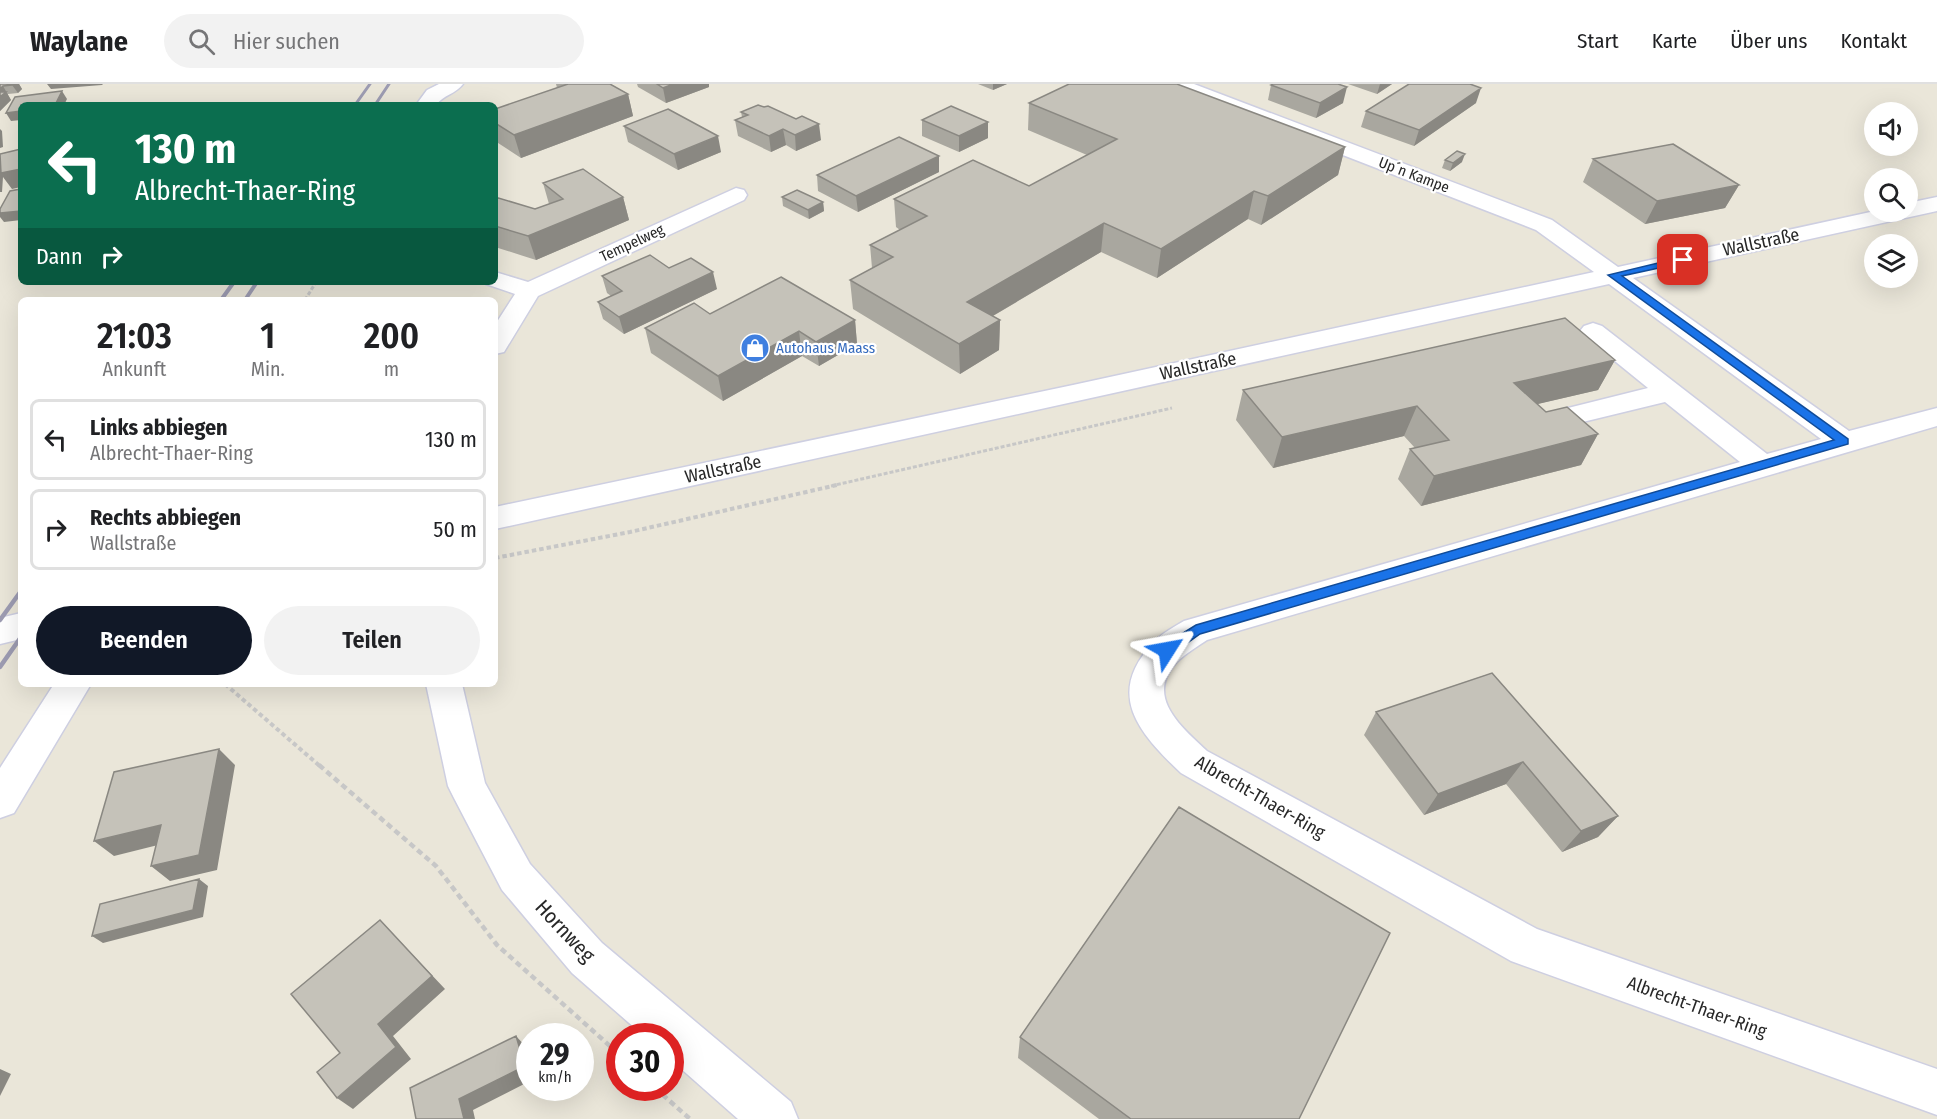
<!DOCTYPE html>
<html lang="de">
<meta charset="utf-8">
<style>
:root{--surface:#fff;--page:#f2f2f2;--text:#202124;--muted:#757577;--line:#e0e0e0;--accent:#111827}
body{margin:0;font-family:"Fira Sans Condensed",sans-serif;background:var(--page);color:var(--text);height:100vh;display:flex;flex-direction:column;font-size:22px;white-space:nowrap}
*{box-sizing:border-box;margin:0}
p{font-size:20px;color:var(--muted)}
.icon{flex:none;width:33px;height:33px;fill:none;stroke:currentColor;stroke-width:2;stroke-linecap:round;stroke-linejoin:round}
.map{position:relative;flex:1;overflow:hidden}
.drawer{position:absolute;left:18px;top:213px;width:480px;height:390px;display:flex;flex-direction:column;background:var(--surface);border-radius:9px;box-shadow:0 6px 24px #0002}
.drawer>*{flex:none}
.hud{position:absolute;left:18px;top:18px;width:480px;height:183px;border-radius:9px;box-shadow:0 6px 24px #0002;background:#0b6e4f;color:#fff;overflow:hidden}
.buttons{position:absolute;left:1864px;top:18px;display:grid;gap:12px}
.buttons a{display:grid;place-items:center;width:54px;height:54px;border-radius:50%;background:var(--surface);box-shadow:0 6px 24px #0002;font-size:30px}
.speed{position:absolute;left:516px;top:939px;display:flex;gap:12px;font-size:30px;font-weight:700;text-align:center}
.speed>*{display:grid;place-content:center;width:78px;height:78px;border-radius:50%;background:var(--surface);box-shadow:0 6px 24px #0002;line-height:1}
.speed small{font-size:15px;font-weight:400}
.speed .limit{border:9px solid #d22;background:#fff;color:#111}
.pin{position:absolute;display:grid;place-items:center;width:51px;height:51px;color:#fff;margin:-26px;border-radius:12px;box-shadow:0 3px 9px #0006}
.me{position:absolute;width:66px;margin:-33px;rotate:56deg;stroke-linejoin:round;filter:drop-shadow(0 0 4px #0008)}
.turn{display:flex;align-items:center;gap:21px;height:126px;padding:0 18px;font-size:27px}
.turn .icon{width:78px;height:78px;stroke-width:2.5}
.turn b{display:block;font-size:42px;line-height:51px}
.then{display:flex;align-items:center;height:57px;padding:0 18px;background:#0003;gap:12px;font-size:22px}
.eta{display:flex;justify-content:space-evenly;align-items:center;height:102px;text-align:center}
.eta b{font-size:36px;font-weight:600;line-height:42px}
.cta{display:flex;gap:12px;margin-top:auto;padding:12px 18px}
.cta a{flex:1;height:69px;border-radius:36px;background:var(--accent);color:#fff;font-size:24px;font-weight:600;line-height:69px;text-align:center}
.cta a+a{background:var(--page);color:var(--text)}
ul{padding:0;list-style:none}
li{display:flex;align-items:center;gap:18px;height:81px;margin:0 12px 9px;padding:0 6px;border:3px solid var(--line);border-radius:9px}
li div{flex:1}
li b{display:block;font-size:22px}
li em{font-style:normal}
header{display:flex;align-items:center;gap:36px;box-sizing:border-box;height:84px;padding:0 30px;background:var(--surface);border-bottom:2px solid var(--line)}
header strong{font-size:28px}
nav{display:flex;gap:33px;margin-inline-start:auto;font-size:21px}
.search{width:420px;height:54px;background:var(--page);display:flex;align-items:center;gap:15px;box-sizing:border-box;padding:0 21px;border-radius:33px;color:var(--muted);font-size:22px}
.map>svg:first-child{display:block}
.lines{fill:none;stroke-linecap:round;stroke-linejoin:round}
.minor-casing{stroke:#cecfe1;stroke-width:3}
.path-far2{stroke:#c7c7c7;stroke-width:3;stroke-dasharray:4 2;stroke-linecap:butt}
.path-far1{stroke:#c7c7c7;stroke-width:4;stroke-dasharray:4.5 3;stroke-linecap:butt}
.path{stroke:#c7c7c7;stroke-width:4.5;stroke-dasharray:6 4;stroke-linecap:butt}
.minor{fill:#fff;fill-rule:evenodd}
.rail-far2{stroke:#9d9cb2;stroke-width:3}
.rail-far1{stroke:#9d9cb2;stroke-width:4}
.rail{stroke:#9d9cb2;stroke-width:4.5}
.wall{fill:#a9a79f}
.shaded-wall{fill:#8a8882}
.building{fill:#c5c2b9;stroke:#8a8882;stroke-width:1.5}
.route{fill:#1a73e8;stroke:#114b97;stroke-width:1.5}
.labels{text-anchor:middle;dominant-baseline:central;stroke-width:4.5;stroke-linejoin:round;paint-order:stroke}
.far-street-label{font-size:15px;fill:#282828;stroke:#fff}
.far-shop-label{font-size:15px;fill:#366cbe;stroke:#fff;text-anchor:start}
.street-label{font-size:18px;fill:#282828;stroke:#fff}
.near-street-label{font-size:21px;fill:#282828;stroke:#fff}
</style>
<header>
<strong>Waylane</strong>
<div class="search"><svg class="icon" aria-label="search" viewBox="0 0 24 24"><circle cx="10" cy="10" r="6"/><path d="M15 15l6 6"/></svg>Hier suchen</div>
<nav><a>Start</a><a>Karte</a><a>Über uns</a><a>Kontakt</a></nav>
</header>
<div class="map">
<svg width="1937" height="1035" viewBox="0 0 1937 1035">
<rect width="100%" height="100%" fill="#eae6d9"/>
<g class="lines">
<g class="minor-casing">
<path id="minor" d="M439,0H463C456,10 443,11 436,21H416L427,6Z
M1168,0H1194L1552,136L1618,183L1875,127L1908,128V119L1937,113V127L1633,194L1849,347L1937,324V342L1207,556C1198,562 1188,568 1180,575C1142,610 1180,642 1207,667L1537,845L1937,985V1031L1511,877L1181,689C1139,649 1104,610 1154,558C1162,549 1174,543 1184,537L1740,378L1665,318L1558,344L1548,341L1544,335L1548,329L1648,304L1584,252L1580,247L1584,242L1593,239L1602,242L1767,370L1821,355L1609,200L495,445V423L1073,301L1594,188L1536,146L1170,4Z
M736,104L744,106L747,111L744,116L538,212L504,268L495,270V241L515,210L486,200L485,198H495V188L528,198Z
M21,529V555L0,560V534Z
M54,600H91L14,729L0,734V684Z
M426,600H462L485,699L530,780L602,859L791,1018L798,1035H738L670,975V952H644L572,889L502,806L454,714L448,702Z"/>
</g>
<path class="path-far2" d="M305,216L316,198
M831,402L1172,324"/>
<path class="path-far1" d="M495,474L630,448L837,401
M225,600L321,683"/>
<path class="path" d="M319,681L436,782L497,861L620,971
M655,1004L690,1035"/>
<use href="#minor" class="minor"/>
<path class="rail-far2" d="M355,21L370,0
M375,21L389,0"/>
<path class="rail-far1" d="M221,216L234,198
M245,216L257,198"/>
<path class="rail" d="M0,536L21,507
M0,583L21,553"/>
</g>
<path class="wall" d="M0,0H19L22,5L18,9L8,10V11L11,16L0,27Z
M556,0H610L628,10L633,32L521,74L495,57V25L557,4Z
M637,0H709V3L666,19L638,3Z
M978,0H1007L993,6Z
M1348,0H1392L1377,10Z
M1271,1L1343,19L1316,34L1268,16Z
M1029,19L1345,63L1338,91L1261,141L1248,135L1157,194L1101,168L993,232L1000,236L999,266L960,290L853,225L850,196L872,184L870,161L900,146L896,143L894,115L1029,102L1087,71L1028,46Z
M1476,19L1414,62L1361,43L1366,27Z
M741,28L821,56L796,67L786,61L771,68L738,52L735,36L742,33Z
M922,36L988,38V54L959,68L922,52Z
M624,42L721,68L678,86L628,58Z
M939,72V88L858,128L818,107L817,91Z
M1593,75L1739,101L1725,124L1645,140L1583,98Z
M1445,76L1462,78L1450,87L1442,84Z
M543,99L623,113L629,136L536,176L495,163V113L535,125L549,120Z
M782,113L823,118L824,127L809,135L783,122Z
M669,184L717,205L624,250L603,235L598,218L611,212L607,209L602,192Z
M710,230L855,236L857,260L819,282L802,272L723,317L651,269L645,244Z
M1615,276L1598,306L1537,320L1546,328L1598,350L1581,381L1421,422L1398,395L1410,365L1415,364L1404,352L1273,384L1236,336L1243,306Z
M1492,589L1618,732L1598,753L1562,768L1506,700L1424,731L1364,651L1376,628Z
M1020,953L1299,1035H1099L1018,974Z"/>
<path class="shaded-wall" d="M14,0H19L22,5L18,9L12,1Z
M47,0H103L102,1L51,5Z
M673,0H709V3L666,19L663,4Z
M993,0H1007L993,6Z
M1380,0H1392L1377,10Z
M3,2L11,16L0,27V5Z
M1347,3L1343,19L1316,34L1320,19Z
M1481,4L1476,19L1414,62L1419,46Z
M62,7L67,15L64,21H55Z
M628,10L633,32L521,74L514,51Z
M21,27V36L11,37L6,29Z
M988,38V54L959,68V52Z
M819,40L821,56L796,67L795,51Z
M0,45L2,47L3,63L0,64Z
M783,45L786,61L771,68L769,52Z
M718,52L721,68L678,86L674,70Z
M1345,63L1338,91L1261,141L1268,112Z
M1465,70L1462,78L1450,87L1453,79Z
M939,72V88L858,128L856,112Z
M0,85H21V103L12,105L3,93L2,108H0Z
M1739,101L1725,124L1645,140L1657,117Z
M1254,107L1248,135L1157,194L1161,165Z
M623,113L629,136L536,176L528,152Z
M823,118L824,127L809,135L808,126Z
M21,127V136L4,138L0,133V129Z
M1104,139L1101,168L967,247V218Z
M713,188L717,205L624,250L619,233Z
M855,236L857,260L819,282L816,258Z
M1000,236L999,266L960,290L959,260Z
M799,247L802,272L723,317L718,292Z
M1615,276L1598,306L1500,329L1514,299Z
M1417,322L1404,352L1273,384L1282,353Z
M1598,350L1581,381L1421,422L1434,392Z
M219,665L235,681L217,786L170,797L151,782Z
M1523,678L1506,700L1424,731L1438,710Z
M1618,732L1598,753L1562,768L1581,747Z
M161,741L178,756L114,772L94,757Z
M199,795L208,802L203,833L103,859L92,852Z
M380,836L445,905L393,952L411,975L353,1025L337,1014L378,940Z
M516,952L527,964L530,971V997L473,1026L475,1035H464L459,1015Z
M0,985L11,990L0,1012Z"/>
<path class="building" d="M0,0H14L12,1L3,2L0,5Z
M568,0H610L628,10L514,51L495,39V25Z
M657,0H673L663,4Z
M1069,0H1177L1345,63L1268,112L1254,107L1161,165L1104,139L967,218L1000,236L959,260L850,196L893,173L870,161L927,132L894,115L973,76L1029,102L1117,55L1029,19Z
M1273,0H1338L1347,3L1320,19L1271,1Z
M1409,0H1470L1481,4L1419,46L1366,27Z
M62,7L55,21H21V27L6,29L15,13Z
M0,8H6L0,13Z
M758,21L764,23L768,22L796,35L802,32L819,40L795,51L783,45L769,52L735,36L748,31L741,28Z
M951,22L988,38L959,52L922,36Z
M668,25L718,52L674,70L624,42Z
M899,53L939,72L856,112L817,91Z
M1673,60L1739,101L1657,117L1593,75Z
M21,65V85L1,89L0,70Z
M1457,67L1465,70L1453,79L1445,76Z
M583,85L623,113L528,152L495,142V113L535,125L563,115L543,99Z
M21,105V127L0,129V125L10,107Z
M797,106L823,118L808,126L782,113Z
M650,171L669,184L691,174L713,188L619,233L598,218L622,207L602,192Z
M781,193L855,236L816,258L799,247L718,292L645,244L694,219L710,230Z
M1565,234L1615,276L1514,299L1546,328L1567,323L1598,350L1434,392L1410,365L1449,356L1417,322L1282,353L1243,306Z
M1492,589L1618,732L1581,747L1523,678L1438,710L1376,628Z
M219,665L199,771L151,782L161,741L94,757L114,688Z
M1179,723L1390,849L1299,1035H1131L1020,953Z
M199,795L193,826L92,852L100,820Z
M380,836L432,892L378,940L396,963L337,1014L317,988L340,969L291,910Z
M516,952L525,982L459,1015L464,1035H416L410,1004Z"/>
<path class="route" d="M1683,173H1687V178L1622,192L1848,355V360L1200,550L1172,570H1162L1160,566L1162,562L1196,541L1834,356L1608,191Z"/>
<defs>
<g id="shop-disc" transform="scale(1.5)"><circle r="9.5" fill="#3f7fe0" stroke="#fff"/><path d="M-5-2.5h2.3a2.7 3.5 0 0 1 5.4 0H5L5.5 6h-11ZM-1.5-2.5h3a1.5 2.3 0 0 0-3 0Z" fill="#fff"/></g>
</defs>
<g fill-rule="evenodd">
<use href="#shop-disc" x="755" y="264"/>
</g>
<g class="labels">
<g class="far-street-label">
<text transform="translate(1414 91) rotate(21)">Up´n Kampe</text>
<text transform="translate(632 159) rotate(-25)">Tempelweg</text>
</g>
<g class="far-shop-label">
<text x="776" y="264">Autohaus Maass</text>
</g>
<g class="street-label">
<text transform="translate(1761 158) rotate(-12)">Wallstraße</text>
<text transform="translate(1198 282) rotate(-12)">Wallstraße</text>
<text transform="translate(723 385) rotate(-12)">Wallstraße</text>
<text transform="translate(1260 713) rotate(30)">Albrecht-Thaer-Ring</text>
<text transform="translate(1697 923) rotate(20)">Albrecht-Thaer-Ring</text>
</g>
<g class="near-street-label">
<text transform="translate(565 847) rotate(47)">Hornweg</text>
</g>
</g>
</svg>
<div class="buttons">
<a><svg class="icon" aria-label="sound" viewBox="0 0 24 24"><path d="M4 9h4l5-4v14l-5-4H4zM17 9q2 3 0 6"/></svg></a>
<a><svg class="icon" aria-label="search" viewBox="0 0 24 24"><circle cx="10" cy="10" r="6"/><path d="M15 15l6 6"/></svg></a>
<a><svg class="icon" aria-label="layers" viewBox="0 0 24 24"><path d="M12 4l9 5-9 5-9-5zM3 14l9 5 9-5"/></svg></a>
</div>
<div class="speed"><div>29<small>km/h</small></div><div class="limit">30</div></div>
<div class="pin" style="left:1683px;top:176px;background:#d93025"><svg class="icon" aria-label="arrive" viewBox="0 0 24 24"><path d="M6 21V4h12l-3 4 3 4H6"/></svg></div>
<svg class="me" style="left:1167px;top:566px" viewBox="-20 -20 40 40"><path d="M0-17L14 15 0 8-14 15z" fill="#1a73e8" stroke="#fff" stroke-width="4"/></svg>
<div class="hud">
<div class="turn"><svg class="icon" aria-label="left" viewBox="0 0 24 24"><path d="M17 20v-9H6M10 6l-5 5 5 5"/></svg><div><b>130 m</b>Albrecht-Thaer-Ring</div></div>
<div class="then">Dann<svg class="icon" aria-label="right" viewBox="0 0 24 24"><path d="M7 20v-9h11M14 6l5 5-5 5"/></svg></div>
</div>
<section class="drawer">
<div class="eta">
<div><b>21:03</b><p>Ankunft</p></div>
<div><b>1</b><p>Min.</p></div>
<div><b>200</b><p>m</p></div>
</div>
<ul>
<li><svg class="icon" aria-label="left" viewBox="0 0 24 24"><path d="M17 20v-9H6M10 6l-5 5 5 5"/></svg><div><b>Links abbiegen</b><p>Albrecht-Thaer-Ring</p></div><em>130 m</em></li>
<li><svg class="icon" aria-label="right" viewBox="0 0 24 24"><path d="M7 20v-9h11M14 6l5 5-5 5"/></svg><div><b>Rechts abbiegen</b><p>Wallstraße</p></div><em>50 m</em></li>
</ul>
<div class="cta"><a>Beenden</a><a>Teilen</a></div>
</section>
</div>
